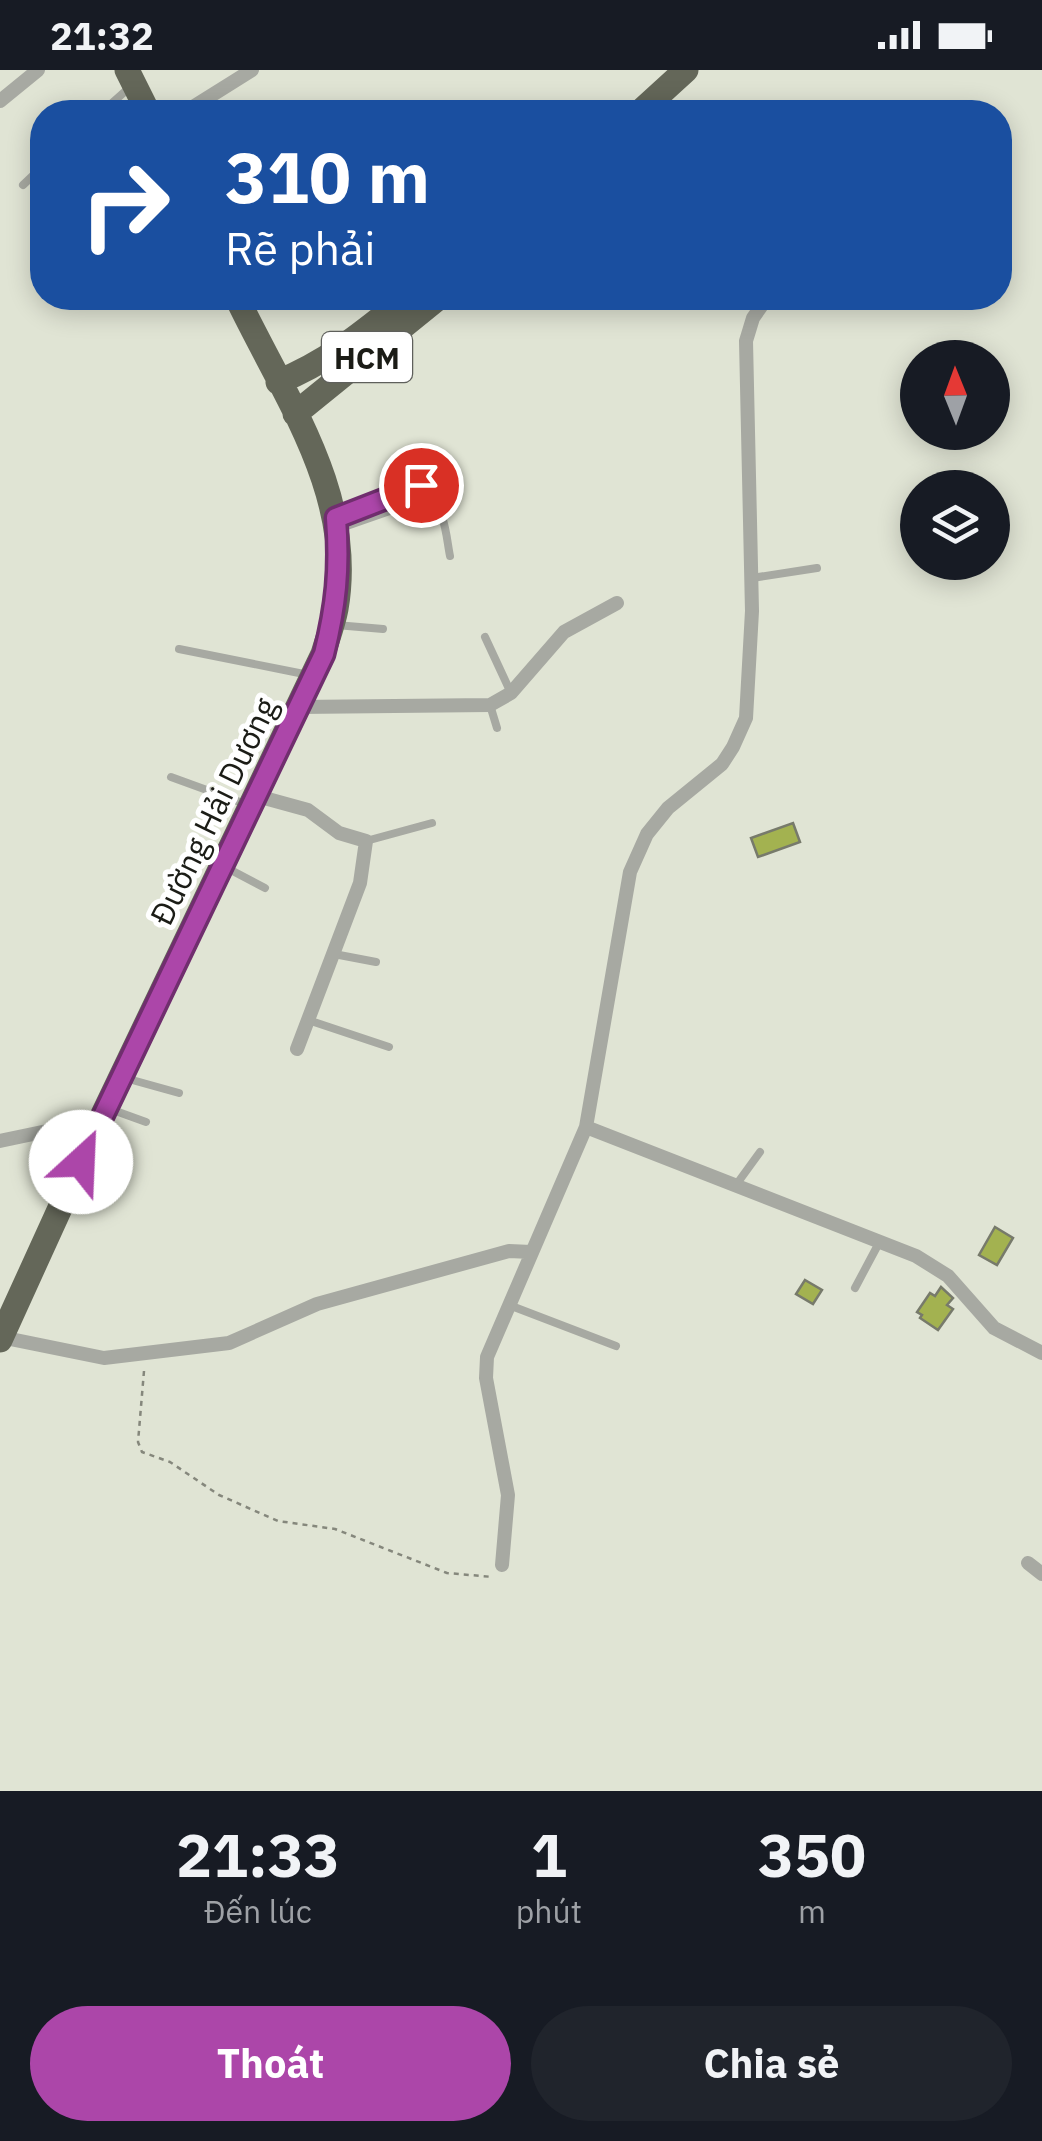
<!DOCTYPE html>
<html lang="vi">
<meta charset="utf-8">
<style>
:root{--surface:#171b24;--page:#20242c;--text:#f1f3f6;--muted:#9ea1a6;--accent:#ac46a9}
body{margin:0;font-family:"IBM Plex Sans",sans-serif;background:var(--page);color:var(--text);height:100vh;display:flex;flex-direction:column;font-size:38px;white-space:nowrap}
*{box-sizing:border-box;margin:0}
p{font-size:32px;color:var(--muted)}
.icon{flex:none;width:55px;height:55px;fill:none;stroke:currentColor;stroke-width:2;stroke-linecap:round;stroke-linejoin:round}
.map{position:relative;height:1721px;overflow:hidden}
.details{display:flex;flex-direction:column;background:var(--surface);flex:1}
.details>*{flex:none}
.banner{position:absolute;left:30px;top:30px;width:982px;height:210px;border-radius:40px;box-shadow:0 5px 25px #0003;background:#1a4fa0;color:#fff;overflow:hidden}
.needle{width:65px;rotate:359deg}
.controls{position:absolute;left:900px;top:270px;display:grid;gap:20px}
.controls a{display:grid;place-items:center;width:110px;height:110px;border-radius:50%;background:var(--surface);box-shadow:0 5px 25px #0003;font-size:50px}
.pin{position:absolute;display:grid;place-items:center;width:85px;height:85px;color:#fff;margin:-42px;border:5px solid #fff;border-radius:50%;box-shadow:0 2px 10px #0007}
.me{position:absolute;width:110px;margin:-55px;rotate:25deg;stroke-linejoin:round;filter:drop-shadow(0 0 8px #0008)}
.turn{display:flex;align-items:center;gap:35px;height:210px;padding:0 30px;font-size:45px}
.turn .icon{width:130px;height:130px;stroke-width:2.5}
.turn b{display:block;font-size:70px;line-height:85px}
.eta{display:flex;justify-content:space-evenly;align-items:center;height:170px;text-align:center}
.eta b{font-size:60px;font-weight:700;line-height:70px}
.cta{display:flex;gap:20px;margin-top:auto;padding:20px 30px}
.cta a{flex:1;height:115px;border-radius:60px;background:var(--accent);color:#fff;font-size:40px;font-weight:700;line-height:115px;text-align:center}
.cta a+a{background:var(--page);color:var(--text)}
.status{display:flex;justify-content:space-between;align-items:center;height:70px;padding:0 50px;background:var(--surface);direction:ltr}
.status svg{height:28px;fill:currentColor}
.map>svg:first-child{display:block}
.building{fill:#a3b250;stroke:#777a6b;stroke-width:2.5}
.lines{fill:none;stroke-linecap:round;stroke-linejoin:round}
.path{stroke:#85877c;stroke-width:2.5;stroke-dasharray:5 5;stroke-linecap:butt}
.lane{stroke:#a7a9a2;stroke-width:8}
.street{stroke:#a7a9a2;stroke-width:14}
.highway{stroke:#646759;stroke-width:25}
.route-casing{stroke:#702e6e;stroke-width:25}
.route{stroke:#ac46a9;stroke-width:18}
.labels{text-anchor:middle;dominant-baseline:central;stroke-width:10;stroke-linejoin:round;paint-order:stroke}
.shield{fill:#fff;stroke:#5f605c;stroke-width:2.5}
.shield-label{font-size:30px;font-weight:bold;fill:#1b1c16}
.street-label{font-size:32px;fill:#1b1c16;stroke:#fff}
</style>
<div class="status"><b>21:32</b><svg viewBox="0 0 49 12"><path d="M0 12V9h3v3zM5 12V6h3v6zM10 12V3h3v9zM15 12V0h3v12zM26 1h20v11H26zM47 4h2v5h-2z"/></svg></div>
<div class="map">
<svg width="1042" height="1721" viewBox="0 0 1042 1721">
<rect width="100%" height="100%" fill="#e0e4d4"/>
<path class="building" d="M793,753L800,772L758,787L751,768Z
M995,1157L1013,1168L997,1195L979,1185Z
M805,1210L822,1220L813,1234L796,1224Z
M941,1217L953,1228L947,1235L953,1239L938,1260L920,1248L922,1245L917,1242L930,1223L935,1226Z"/>
<g class="lines">
<path class="path" d="M144,1301L138,1372L142,1382L170,1392L219,1425L278,1451L335,1459L447,1503L493,1507"/>
<path class="lane" d="M102,42L130,17
M23,115L42,97
M340,447L421,415
M341,458L427,428C446,439 446,467 450,486
M752,508L817,498
M336,555L383,559
M485,567L511,623
M179,579L309,605
M490,635L497,658
M171,707L248,735
M366,771L432,753
M227,798L265,818
M334,884L376,892
M308,950L389,977
M125,1008L179,1023
M110,1039L146,1052
M736,1115L760,1082
M855,1218L880,1171
M509,1235L616,1276"/>
<path class="street" d="M0,31L38,0
M185,42L252,0
M299,637L490,635L511,623L564,562L617,533
M257,726L308,740L339,763L366,771L360,813L297,979
M586,1057L916,1186L948,1206L994,1258L1042,1283
M0,1071L71,1056L97,1057
M1,1267L104,1288L229,1273L317,1234L509,1181L531,1182
M1028,1493L1042,1504
M502,1495L508,1425L486,1308L487,1287L586,1057L630,802L647,764L668,738L722,694L733,677L746,648L752,541L746,271L753,248L767,228"/>
<path class="highway" d="M127,0L148,42
M640,42L686,0
M278,312C328,292 365,261 406,228
M295,344L438,228
M0,1270L97,1057L323,584C327,570 333,555 336,539C356,424 284,327 237,228"/>
</g>
<g class="lines">
<g class="route-casing">
<path id="route" d="M81,1092L324,584C336,536 340,499 336,448L421,415"/>
</g>
<use href="#route" class="route"/>
</g>
<g class="labels">
<rect class="shield" x="322" y="262" width="90" height="50" rx="8"/>
<g class="shield-label">
<text x="367" y="287">HCM</text>
</g>
<g class="street-label">
<text transform="translate(213 741) rotate(-64)">Đường Hải Dương</text>
</g>
</g>
</svg>
<div class="controls">
<a><svg class="needle" viewBox="-14 -14 28 28"><path d="M0-13l5 13h-10z" fill="#e53935"/><path d="M0 13l5-13h-10z" fill="#9ea1a6"/></svg></a>
<a><svg class="icon" aria-label="layers" viewBox="0 0 24 24"><path d="M12 4l9 5-9 5-9-5zM3 14l9 5 9-5"/></svg></a>
</div>
<div class="pin" style="left:421px;top:415px;background:#d93025"><svg class="icon" aria-label="arrive" viewBox="0 0 24 24"><path d="M6 21V4h12l-3 4 3 4H6"/></svg></div>
<svg class="me" style="left:81px;top:1092px" viewBox="-20 -20 40 40"><circle r="19" fill="#fff"/><path d="M0-13L10 11 0 6-10 11z" fill="#ac46a9"/></svg>
<div class="banner">
<div class="turn"><svg class="icon" aria-label="right" viewBox="0 0 24 24"><path d="M7 20v-9h11M14 6l5 5-5 5"/></svg><div><b>310 m</b>Rẽ phải</div></div>
</div>
</div>
<section class="details">
<div class="eta">
<div><b>21:33</b><p>Đến lúc</p></div>
<div><b>1</b><p>phút</p></div>
<div><b>350</b><p>m</p></div>
</div>
<div class="cta"><a>Thoát</a><a>Chia sẻ</a></div>
</section>
